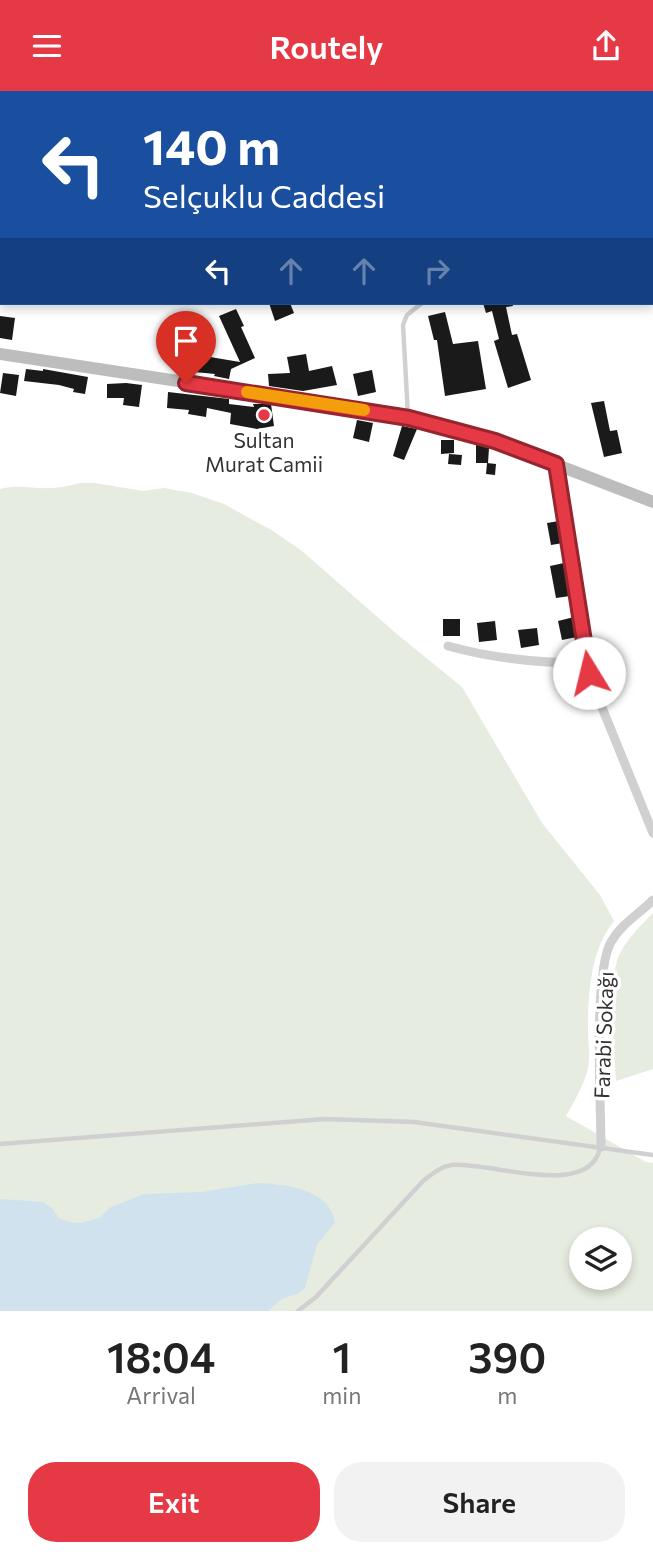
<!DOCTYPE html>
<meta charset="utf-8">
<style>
:root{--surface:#fff;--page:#f2f2f2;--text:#222;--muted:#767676;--accent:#e63946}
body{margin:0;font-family:Commissioner,sans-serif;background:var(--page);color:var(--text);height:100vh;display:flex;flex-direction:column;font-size:26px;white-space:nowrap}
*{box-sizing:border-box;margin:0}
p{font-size:23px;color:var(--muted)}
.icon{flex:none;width:38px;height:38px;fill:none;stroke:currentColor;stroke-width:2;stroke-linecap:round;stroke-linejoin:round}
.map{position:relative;height:1220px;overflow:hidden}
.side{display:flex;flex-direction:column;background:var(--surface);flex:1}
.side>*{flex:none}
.guide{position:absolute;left:0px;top:0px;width:654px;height:214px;box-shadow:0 4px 10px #0003;background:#1a4fa0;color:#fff;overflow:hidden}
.tools{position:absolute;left:569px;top:1136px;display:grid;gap:14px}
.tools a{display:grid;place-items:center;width:63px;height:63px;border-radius:50%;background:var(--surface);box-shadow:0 4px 10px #0003;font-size:35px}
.pin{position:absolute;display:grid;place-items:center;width:60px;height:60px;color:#fff;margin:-72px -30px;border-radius:50% 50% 50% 0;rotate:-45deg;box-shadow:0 0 7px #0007}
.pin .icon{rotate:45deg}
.me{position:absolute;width:77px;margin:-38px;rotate:351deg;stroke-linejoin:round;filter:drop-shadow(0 0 5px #0008)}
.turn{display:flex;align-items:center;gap:24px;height:147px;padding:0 28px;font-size:32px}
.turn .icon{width:91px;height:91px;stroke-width:2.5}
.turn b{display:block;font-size:49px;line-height:60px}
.lanes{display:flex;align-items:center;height:66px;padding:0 28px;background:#0003;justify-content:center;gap:35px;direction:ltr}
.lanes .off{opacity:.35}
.eta{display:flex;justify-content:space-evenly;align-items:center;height:119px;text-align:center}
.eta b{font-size:42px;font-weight:600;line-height:49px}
.button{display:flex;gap:14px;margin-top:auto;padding:14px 28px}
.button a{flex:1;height:80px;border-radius:28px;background:var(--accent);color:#fff;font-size:28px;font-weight:600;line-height:80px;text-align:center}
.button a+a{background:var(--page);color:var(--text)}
header{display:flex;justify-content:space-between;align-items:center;height:91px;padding:0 28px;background:var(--accent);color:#fff;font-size:32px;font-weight:600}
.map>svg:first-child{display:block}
.green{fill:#e6ecdf;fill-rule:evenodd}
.water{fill:#cfe2ee}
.building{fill:#1a1a1a}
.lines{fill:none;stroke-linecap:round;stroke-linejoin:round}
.lane{stroke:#d0d0d0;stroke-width:4.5}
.street{stroke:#d0d0d0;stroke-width:9}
.secondary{stroke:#bdbdbd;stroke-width:12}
.route-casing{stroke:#96252e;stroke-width:18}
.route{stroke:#e63946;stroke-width:12}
.slow{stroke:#f59e0b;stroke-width:12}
.poi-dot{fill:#e63946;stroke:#fff;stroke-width:2.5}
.labels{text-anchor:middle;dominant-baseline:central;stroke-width:7;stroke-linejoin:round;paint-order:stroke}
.poi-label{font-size:21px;fill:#333;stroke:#fff}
.street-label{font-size:21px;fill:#333;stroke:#fff}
</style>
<header><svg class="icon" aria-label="menu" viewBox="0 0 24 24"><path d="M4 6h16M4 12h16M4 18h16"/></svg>Routely<svg class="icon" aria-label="share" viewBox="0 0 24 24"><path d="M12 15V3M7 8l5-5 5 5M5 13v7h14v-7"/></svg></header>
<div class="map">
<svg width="653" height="1220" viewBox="0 0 653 1220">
<rect width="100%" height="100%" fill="#fff"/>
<path class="green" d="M80,392H95L143,400L164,397L192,402L224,413L273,440L302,460L398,544L462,596L542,732L600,804L614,830C591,858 588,901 588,938C588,951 591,968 587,981C582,997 574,1011 566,1025L646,1071L653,1072V1220H0V398C18,393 33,398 51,397C61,397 71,394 80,392ZM581,1148H620V1186H581Z
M653,822V978L616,990C614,952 607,908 617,870C622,853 641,834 653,822Z"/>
<path class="water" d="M257,1092C285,1093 330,1098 335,1131L317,1154L305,1197L299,1202L282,1208L268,1220H0V1108L43,1111L52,1117L59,1127L69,1131L80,1132L99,1127L109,1117L144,1103L202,1101Z"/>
<path class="building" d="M269,212H290L294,222L275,230Z
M483,212H512L513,215L506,216L512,244L517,243L531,289L508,297L494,250L499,248L492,220L486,222Z
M236,218L244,235L241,236L255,267L231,278L229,288L214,285L215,283L184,280L186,263L182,264L178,255L198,248L204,265L240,271L219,225Z
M445,221L453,253L478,250L486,298L445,305L437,249H434L428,225Z
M0,225L15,227L12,249L0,247Z
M306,263L309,280L332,275L337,294L303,300L269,295L268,283L290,282L287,266Z
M26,278L43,280V278L88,286L85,303L73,301L74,298L59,294L24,290Z
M372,279L376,301L358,305L353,283Z
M3,282L19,284L16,305L0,302Z
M126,292L142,294L139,316L123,314L124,307H107V293Z
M168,301L229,308V313L254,316L253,313H271L274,335L257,338L230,333L231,322L207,317L206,326L188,323L189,319L167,317Z
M604,310L610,340L617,339L622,362L604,366L591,312Z
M357,329L373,332L369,351L353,347Z
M402,335L417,338L404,369L393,365Z
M441,349H454V362L441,363Z
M476,353L489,357L488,372H476Z
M449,363L462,364L461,374L448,373Z
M487,372L496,373L495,384L486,383Z
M559,430L563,452L551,454L547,432Z
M564,472L570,505L556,507L550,475Z
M574,526L577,546L562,549L558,530Z
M443,528H460V545H443Z
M495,530L497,549L479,551L477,532Z
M537,537L539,554L521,557L518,539Z"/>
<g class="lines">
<path class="lane" d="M408,325L403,234L407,224L422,212
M0,1053L325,1028L414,1031L653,1064
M298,1220L316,1206L423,1090C432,1083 440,1076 451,1074C489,1070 589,1109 600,1057"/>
<path class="street" d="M557,373L592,592L653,742
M448,555C494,568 540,572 588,572
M601,1056C601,1013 593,883 611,851C621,833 639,823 653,809"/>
<path class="secondary" d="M0,263L369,319L452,337L495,350L653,411"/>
</g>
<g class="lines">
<g class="route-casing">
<path id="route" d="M186,292L409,327L495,350L556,373L589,582"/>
</g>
<use href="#route" class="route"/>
<path class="slow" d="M247,301L364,319"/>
</g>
<circle class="poi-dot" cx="264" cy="324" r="7"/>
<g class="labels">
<g class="poi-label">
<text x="264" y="348">Sultan<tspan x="264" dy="24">Murat Camii</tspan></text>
</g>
<g class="street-label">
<text transform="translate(603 944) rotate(-88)">Farabi Sokağı</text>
</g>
</g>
</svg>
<div class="tools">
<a><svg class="icon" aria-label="layers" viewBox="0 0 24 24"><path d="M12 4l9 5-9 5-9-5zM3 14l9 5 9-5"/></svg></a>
</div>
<div class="pin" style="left:186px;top:292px;background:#d93025"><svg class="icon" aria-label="arrive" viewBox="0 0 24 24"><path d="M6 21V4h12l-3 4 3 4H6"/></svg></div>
<svg class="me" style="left:589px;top:582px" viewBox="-20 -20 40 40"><circle r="19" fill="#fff"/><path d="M0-13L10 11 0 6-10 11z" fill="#e63946"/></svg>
<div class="guide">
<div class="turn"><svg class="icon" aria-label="left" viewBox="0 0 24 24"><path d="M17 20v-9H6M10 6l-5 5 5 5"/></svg><div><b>140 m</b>Selçuklu Caddesi</div></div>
<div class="lanes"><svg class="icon" aria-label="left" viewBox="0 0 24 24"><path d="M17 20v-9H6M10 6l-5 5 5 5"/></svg><svg class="icon off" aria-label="ahead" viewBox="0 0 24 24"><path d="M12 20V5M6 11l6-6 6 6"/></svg><svg class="icon off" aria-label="ahead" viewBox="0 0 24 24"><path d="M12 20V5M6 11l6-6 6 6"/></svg><svg class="icon off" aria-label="right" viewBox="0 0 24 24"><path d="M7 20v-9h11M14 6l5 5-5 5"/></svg></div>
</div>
</div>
<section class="side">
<div class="eta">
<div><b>18:04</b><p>Arrival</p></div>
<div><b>1</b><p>min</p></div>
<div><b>390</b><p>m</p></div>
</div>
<div class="button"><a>Exit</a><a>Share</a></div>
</section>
